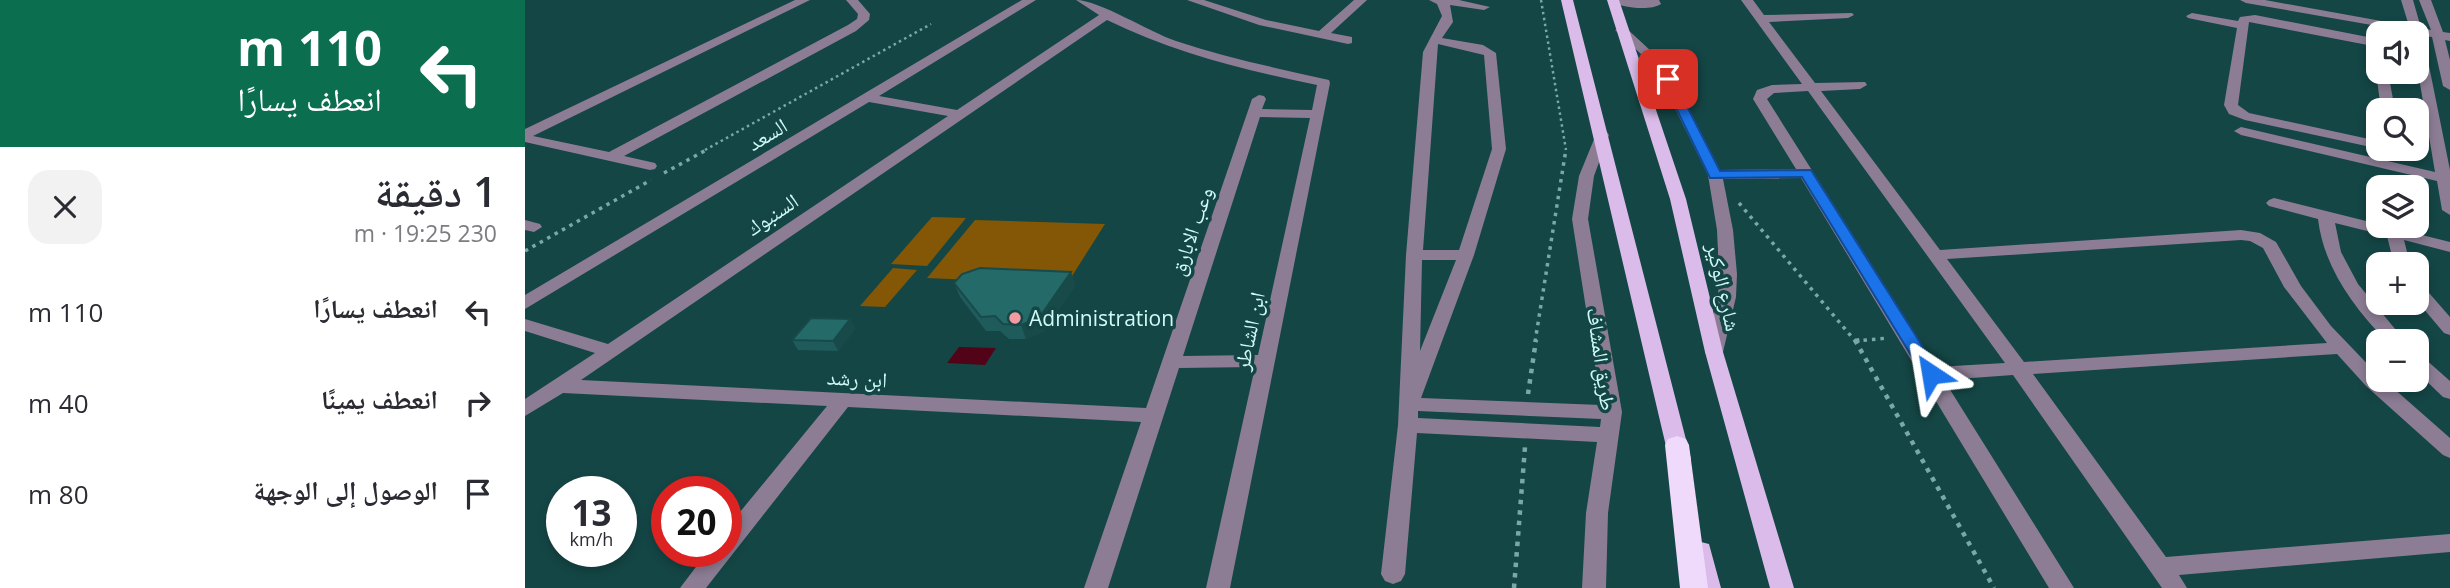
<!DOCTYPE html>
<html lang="ar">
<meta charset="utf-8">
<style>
:root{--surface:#fff;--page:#f2f2f3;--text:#2b2b33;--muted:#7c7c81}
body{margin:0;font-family:"Open Sans","Noto Naskh Arabic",sans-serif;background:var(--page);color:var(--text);direction:rtl;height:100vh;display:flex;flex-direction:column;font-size:26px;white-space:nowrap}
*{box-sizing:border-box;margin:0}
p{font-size:23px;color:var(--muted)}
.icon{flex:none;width:38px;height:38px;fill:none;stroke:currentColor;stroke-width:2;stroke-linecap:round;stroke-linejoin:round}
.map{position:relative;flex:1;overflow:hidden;direction:ltr}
.drawer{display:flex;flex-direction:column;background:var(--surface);width:525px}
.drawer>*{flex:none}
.hud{background:#0b6e4f;color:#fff;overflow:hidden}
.fabs{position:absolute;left:1841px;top:21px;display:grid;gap:14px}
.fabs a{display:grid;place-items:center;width:63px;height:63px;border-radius:14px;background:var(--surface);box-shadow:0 4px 10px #0003;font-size:35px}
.speed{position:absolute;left:21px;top:476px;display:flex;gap:14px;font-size:35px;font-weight:700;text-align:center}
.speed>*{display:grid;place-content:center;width:91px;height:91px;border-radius:50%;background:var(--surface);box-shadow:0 4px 10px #0003;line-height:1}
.speed small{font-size:18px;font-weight:400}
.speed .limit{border:10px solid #d22;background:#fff;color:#111}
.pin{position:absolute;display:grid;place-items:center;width:60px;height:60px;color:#fff;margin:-30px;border-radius:14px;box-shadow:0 4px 10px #0006}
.me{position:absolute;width:77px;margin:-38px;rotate:327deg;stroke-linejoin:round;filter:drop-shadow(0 0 5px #0008)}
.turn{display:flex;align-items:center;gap:24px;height:147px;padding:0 28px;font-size:32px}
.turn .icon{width:91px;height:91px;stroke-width:2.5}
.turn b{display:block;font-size:49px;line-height:60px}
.round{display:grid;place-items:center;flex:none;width:74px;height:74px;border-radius:21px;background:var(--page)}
.overview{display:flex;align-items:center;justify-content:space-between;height:119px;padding:0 28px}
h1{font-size:42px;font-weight:600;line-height:52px}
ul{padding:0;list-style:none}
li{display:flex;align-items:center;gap:21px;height:91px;padding:0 28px}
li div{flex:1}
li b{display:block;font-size:26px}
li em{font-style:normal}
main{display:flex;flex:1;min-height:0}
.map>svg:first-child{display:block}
.green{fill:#835705}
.water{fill:#520318}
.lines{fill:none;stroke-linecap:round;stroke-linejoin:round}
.path-far2{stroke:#7aa8a7;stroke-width:2.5;stroke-dasharray:2.5 3.5;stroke-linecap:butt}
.path-far1{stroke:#7aa8a7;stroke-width:3.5;stroke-dasharray:3.5 5;stroke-linecap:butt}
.path{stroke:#7aa8a7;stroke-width:4.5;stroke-dasharray:4.5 6;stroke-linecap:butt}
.minor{fill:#8c7d94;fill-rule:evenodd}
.major{fill:#dabbea;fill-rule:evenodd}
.highway{fill:#f0dafc;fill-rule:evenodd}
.wall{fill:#1e5b5a}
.shaded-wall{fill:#184a4a}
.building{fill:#236a69;stroke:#184a4a;stroke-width:2}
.route{fill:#1a73e8;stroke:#114b97;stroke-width:2}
.poi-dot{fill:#f49aa2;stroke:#144645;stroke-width:2.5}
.labels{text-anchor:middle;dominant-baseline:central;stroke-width:7;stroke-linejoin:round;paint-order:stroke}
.street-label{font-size:21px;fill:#cffaf8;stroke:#144645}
.poi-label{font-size:21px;fill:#cffaf8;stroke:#144645;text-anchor:start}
</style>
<main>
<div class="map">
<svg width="1925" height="588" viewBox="0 0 1925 588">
<rect width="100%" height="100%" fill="#144645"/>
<path class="green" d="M407,217L441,218L402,266L366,264Z
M450,220L580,224L542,284L402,278Z
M368,268L392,270L360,307L335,306Z"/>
<path class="water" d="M434,347L471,348L460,365L422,363Z"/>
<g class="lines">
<path class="path-far2" d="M1016,0L1041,150
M180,150L406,24"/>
<path class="path-far1" d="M139,173L183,149
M1214,203L1331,342
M0,251L126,180
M1330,341L1363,338
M1010,342L1041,149"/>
<path class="path" d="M1330,340L1469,588
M1330,341L1336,340
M1003,394L1011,340
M989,588L1000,447"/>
<path class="minor" d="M270,0H285L8,136L84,152L323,25L332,19L333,14L321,0H333L345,14L344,20L331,31L99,156L130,163L132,166L130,169L125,170L0,142V129Z
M497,0H511L354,96L432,110L574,15L551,0C574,0 624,32 651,41C701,58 752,68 804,80L805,83L705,588H681L730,367L654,368L583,588H559L616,422L323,407L181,588H155L183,551H201V529L302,406L38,393L0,416V399L70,353L0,331V319L83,344L423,116L344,102L0,309V295ZM582,20C649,53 719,70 792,85L787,110L737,109L741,99L739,96L734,95L727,99L621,408L56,380ZM735,117L785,118L733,355L658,356Z
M662,0H679L741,20L794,31L829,0H842L806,33L827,37V43L823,44L734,25Z
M904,0H934L965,7L959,10L925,5L928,22L917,38L958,45L971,53L981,149L949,255L896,398L1076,405L1047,219L1054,176L1072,132H1082L1084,135L1069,176L1063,219L1097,412L1083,513L1081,588H1057L1061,513L1072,442L892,433L880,574L876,581L868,584L860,581L856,574L873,425L881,255L898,52L917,16L912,4ZM913,44L959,55L967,149L934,250H898ZM897,260H931L895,351ZM893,411L1076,419L1075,427L893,418Z
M1082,0H1134L1136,4C1124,12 1094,7 1082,0Z
M1216,0H1228L1239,15L1327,13L1329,15L1323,18L1244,22L1290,83L1340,82L1342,85L1335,89L1296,91L1415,250L1716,230L1735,233L1751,242L1776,286L1806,326L1853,375V380H1859L1925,438V458L1918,455L1841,386L1812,354L1508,374L1641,557L1925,534V552L1654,575L1662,588H1637L1488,375L1419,380L1549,588H1524L1276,178L1198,179L1208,230L1212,274L1211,297L1198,352L1196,356H1182L1180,352L1193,297L1194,274L1192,230L1183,175L1129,66L1090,30L1100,27L1140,64L1195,170L1271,169L1228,99L1232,90L1247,85L1277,84ZM1283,91L1480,363L1411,367L1242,99L1249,93ZM1716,240L1725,241L1738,248L1759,287L1802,343L1499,362L1422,259Z
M1715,0H1740L1884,26L1876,0H1888L1896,28L1906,30L1894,0H1906L1918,32L1925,33V41L1920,40L1925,60V90L1918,86L1907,37L1898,36L1925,170V215L1917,210L1912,181L1716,135L1709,131L1716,127L1910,172L1892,66V33L1721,3Z
M1667,13L1713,21L1715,17L1730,15L1853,39V47L1724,22L1713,105L1724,113L1853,141L1855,149L1720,120L1704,114L1699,105L1712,28L1663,18L1661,16Z
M1852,69L1853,72H1863L1870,110H1856L1851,72Z
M1749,198L1925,242V252L1879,240L1885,264H1869L1862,236L1810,223L1816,252L1833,284L1880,341H1861C1828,306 1799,268 1793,219L1744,206L1741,203L1744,200Z
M0,220L15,224L17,227L9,232L0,230Z
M1892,285L1898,286L1925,317V335L1919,333L1892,301Z
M1892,356L1899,358L1925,381V399L1918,397L1892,372Z"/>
<path class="major" d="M1036,0H1048L1166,459L1162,464L1155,467L1148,464L1144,459Z
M1082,0H1094L1161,199L1198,352L1269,588H1245L1180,352L1145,199Z
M1176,542L1184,544L1196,588H1172L1165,551L1168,544Z"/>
<path class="highway" d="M1152,436L1161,439L1164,445L1183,588H1155L1140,445L1143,439Z"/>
</g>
<path class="wall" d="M546,272L550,286L518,332L501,339H484L475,331H461L435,297L429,283Z
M325,319L330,329L313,351L273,350L267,340Z"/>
<path class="shaded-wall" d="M546,272L550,286L518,332L501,339L496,325Z
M325,319L330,329L313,351L308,341Z"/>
<path class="building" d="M455,268L546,272L514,318L496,325L478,324L470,316L456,317L429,283L437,274Z
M286,318L325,319L308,341L267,340Z"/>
<path class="route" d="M1143,76L1148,79L1195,171L1286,170L1415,374L1412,378H1400L1277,177L1185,178L1137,79Z"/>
<circle class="poi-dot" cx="490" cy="318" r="7"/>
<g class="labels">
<g class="street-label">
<text transform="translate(242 134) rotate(-31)">السعد</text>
<text transform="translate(247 214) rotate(-34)">السنبوك</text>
<text transform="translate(666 231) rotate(-71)">وعب الابارق</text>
<text transform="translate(1199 287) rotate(77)">شارع الوكير</text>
<text transform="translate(724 331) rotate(-78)">ابن الشاطر</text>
<text transform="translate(1077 359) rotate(82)">طريق المشاف</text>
<text transform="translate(332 378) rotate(3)">ابن رشد</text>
</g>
<g class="poi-label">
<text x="504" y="318">Administration</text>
</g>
</g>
</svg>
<div class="fabs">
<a><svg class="icon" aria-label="sound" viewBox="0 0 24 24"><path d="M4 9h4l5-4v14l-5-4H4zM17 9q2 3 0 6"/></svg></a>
<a><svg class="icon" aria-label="search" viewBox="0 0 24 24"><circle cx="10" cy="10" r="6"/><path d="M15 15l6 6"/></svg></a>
<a><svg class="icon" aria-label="layers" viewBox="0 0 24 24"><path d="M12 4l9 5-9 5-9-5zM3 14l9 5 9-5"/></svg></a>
<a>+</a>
<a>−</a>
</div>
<div class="speed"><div>13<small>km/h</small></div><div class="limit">20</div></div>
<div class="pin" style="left:1143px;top:79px;background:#d93025"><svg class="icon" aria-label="arrive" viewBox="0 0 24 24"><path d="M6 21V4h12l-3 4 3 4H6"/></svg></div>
<svg class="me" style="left:1406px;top:374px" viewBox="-20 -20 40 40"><path d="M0-17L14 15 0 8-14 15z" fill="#1a73e8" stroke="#fff" stroke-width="4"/></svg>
</div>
<section class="drawer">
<div class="hud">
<div class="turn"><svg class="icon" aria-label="left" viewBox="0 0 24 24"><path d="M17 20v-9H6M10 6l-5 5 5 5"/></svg><div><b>110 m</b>انعطف يسارًا</div></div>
</div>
<div class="overview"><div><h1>1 دقيقة</h1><p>230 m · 19:25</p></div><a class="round"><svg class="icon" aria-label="close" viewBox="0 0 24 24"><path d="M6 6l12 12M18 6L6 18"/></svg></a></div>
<ul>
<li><svg class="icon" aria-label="left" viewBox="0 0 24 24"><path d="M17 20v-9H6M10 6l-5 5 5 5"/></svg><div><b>انعطف يسارًا</b></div><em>110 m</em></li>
<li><svg class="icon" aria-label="right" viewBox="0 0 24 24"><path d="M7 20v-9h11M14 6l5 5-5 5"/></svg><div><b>انعطف يمينًا</b></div><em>40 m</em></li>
<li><svg class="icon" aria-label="arrive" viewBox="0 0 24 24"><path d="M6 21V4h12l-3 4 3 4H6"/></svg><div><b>الوصول إلى الوجهة</b></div><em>80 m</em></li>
</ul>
</section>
</main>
